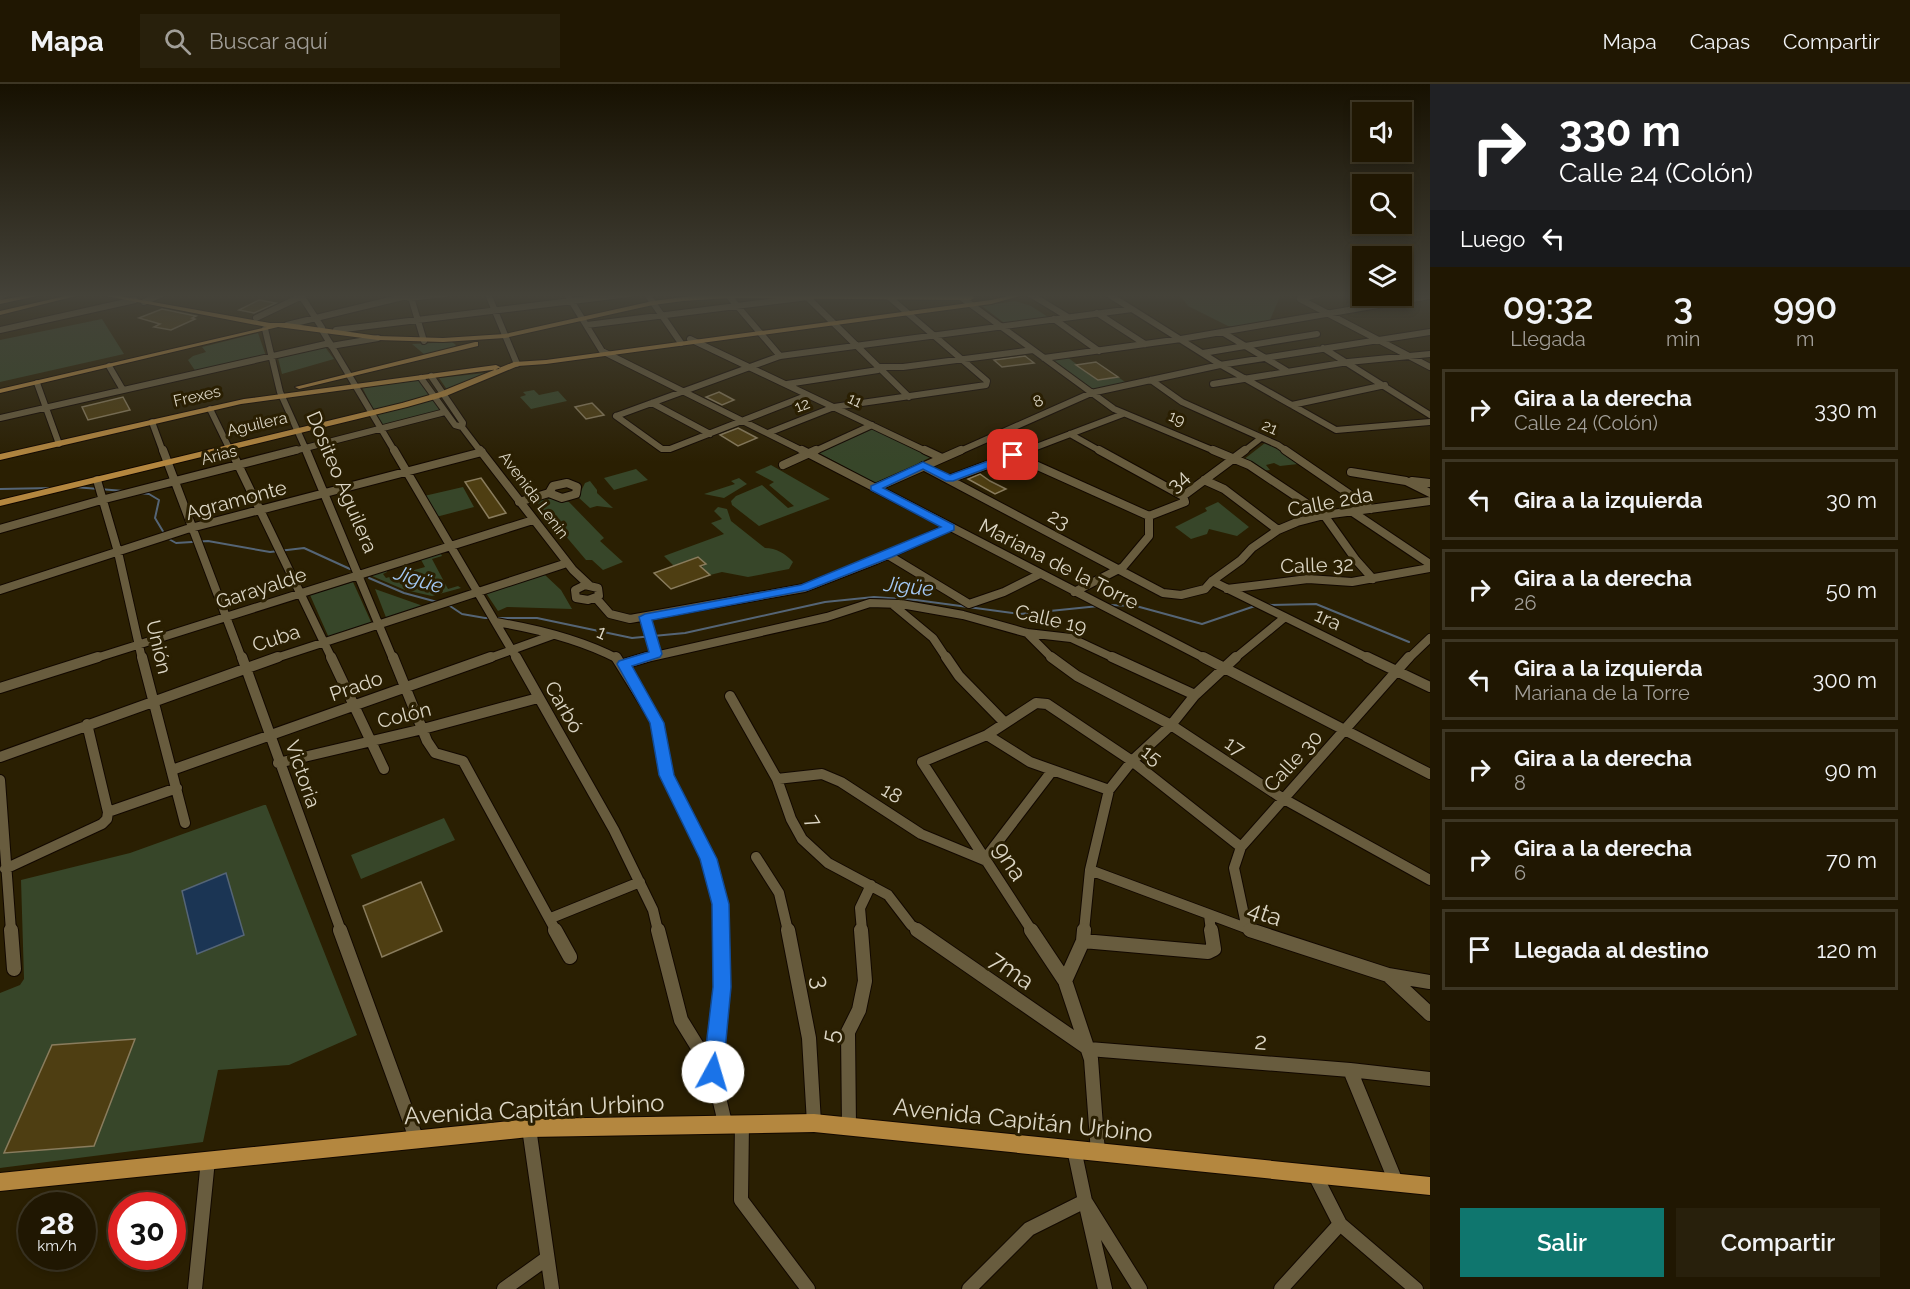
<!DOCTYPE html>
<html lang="es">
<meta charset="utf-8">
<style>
:root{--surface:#201702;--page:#28200c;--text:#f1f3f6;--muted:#a29f99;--line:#3d3624;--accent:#0f766e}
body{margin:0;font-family:Raleway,sans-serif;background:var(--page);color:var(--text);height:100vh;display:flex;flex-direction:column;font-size:22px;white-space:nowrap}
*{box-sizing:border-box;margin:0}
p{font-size:20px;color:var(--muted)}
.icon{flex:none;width:33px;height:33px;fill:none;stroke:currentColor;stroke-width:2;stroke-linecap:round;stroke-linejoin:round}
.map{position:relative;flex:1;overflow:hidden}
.panel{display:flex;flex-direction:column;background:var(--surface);width:480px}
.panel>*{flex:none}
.hud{background:#202124;color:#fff;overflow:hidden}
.tools{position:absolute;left:1352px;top:18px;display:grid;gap:12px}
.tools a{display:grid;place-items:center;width:60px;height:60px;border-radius:0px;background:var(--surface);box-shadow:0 3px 9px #0003,0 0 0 2px var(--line);font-size:30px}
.speed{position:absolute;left:18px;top:1108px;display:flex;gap:12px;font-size:30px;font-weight:700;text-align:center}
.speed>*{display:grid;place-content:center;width:78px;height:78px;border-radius:50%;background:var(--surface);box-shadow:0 3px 9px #0003,0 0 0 2px var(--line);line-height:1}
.speed small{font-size:15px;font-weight:400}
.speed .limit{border:9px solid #d22;background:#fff;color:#111}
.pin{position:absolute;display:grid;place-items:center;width:51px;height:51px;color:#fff;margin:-26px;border-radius:12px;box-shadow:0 3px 9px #0006}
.me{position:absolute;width:66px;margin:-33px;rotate:6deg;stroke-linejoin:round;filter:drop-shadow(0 0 4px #0008)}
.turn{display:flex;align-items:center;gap:21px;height:126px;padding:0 30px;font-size:27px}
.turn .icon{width:78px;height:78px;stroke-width:2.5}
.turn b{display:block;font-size:42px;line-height:51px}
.then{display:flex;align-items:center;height:57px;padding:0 30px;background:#0003;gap:12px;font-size:22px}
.eta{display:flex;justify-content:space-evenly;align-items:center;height:102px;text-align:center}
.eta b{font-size:36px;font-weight:600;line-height:42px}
.primary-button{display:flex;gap:12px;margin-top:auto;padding:12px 30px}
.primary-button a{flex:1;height:69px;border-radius:0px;background:var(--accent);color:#fff;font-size:24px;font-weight:600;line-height:69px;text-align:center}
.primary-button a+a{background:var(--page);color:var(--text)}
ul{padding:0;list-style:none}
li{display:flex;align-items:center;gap:18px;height:81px;margin:0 12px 9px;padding:0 18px;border:3px solid var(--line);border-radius:0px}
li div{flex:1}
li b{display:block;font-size:22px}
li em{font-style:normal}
header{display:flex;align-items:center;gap:36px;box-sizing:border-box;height:84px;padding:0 30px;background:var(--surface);border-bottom:2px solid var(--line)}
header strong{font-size:28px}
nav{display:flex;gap:33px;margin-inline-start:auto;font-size:21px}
.search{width:420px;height:54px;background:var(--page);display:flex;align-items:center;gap:15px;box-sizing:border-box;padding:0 21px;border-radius:0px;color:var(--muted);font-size:22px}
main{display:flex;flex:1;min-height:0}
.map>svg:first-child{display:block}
.green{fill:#374629}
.water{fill:#1b3554;stroke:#556576;stroke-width:1.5}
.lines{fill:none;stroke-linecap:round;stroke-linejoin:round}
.stream{stroke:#556576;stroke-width:2}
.building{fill:#4e3e12;stroke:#897c5d;stroke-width:1.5}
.minor-far3-casing{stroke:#120800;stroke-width:8}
.minor-far2-casing{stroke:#120800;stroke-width:10}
.minor-far1-casing{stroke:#120800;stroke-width:12}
.minor-casing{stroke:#120800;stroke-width:16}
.major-casing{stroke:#120800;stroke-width:2}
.minor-far3{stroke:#685c3e;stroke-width:6}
.minor-far2{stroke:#685c3e;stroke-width:8}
.minor-far1{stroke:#685c3e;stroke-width:10}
.minor{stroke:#685c3e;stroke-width:14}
.major{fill:#b4873f;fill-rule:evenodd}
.route{fill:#1a73e8;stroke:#114b97;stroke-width:1.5}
.labels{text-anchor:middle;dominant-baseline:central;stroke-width:6;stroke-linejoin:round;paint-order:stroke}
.far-street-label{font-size:16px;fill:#dbd5c4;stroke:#2a1f02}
.street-label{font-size:20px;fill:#dbd5c4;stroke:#2a1f02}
.water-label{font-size:21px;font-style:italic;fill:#a4c9f6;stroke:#2a1f02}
.near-street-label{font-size:24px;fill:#dbd5c4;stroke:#2a1f02}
</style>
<header>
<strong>Mapa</strong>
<div class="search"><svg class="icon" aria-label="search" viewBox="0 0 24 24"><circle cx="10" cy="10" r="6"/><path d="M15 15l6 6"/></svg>Buscar aquí</div>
<nav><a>Mapa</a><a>Capas</a><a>Compartir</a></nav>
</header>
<main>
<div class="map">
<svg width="1430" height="1205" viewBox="0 0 1430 1205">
<rect width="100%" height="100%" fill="#2a1f02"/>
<path class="green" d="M1179,210H1281L1270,236L1236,243L1228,242L1188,222Z
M1015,217L1031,222L1048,233L1011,239L1003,238L982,222Z
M102,235L124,270L0,298V256Z
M258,249L266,272L196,288L188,276L193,272L206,268L202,263Z
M452,258L456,261L454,264L425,271L412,260Z
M325,263L334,275L282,290L278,274Z
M1067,273L1098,296L1118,293L1128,300L1092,307L1050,276Z
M494,288L448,307L439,294Z
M419,296L429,311L374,327L362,303Z
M534,306L539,311L558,307L567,317L531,325L520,313L526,311L523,308Z
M434,315L442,328L383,342L376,330Z
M873,345L931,373L877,400L819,369Z
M1265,359L1280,366L1298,380L1280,382L1274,379L1266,381L1270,386L1260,387L1243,376Z
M771,381L830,415L759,442L732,421L731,417L736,412L762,401L788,424L794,422L769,401L774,398L755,388Z
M636,385L648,396L614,406L604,394Z
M739,394L747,400L724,414L704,410L735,400L731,397Z
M590,397L597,406V409L613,424L597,422L590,424L578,413L585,399Z
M463,403L474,423L436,433L424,412Z
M548,414L569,418L604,454L600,457L623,478L603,486L592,476H586L536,417Z
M1218,418L1249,443L1237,452L1209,445L1207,450L1191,455L1175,443L1207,427L1205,424Z
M718,423L727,425L731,437L765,464C776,464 786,470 793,478L789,485L748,493L722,488L710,491L702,483L705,480L698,473L674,482L664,472L724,450L711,439L722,435L714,427Z
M440,468L442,472L432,475L448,505L458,502L461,504L432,512L405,506L365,489L387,483V488L383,490L386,494L425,483L420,474Z
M545,491L561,506L572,525L507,523L498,527L486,509Z
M353,498L372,540L329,554L310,511Z
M375,505L426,523L387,536Z
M264,721H266L357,951L289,981L218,986L203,1058L0,1084V909L20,901L24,895L21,796L130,769Z
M444,734L455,756L361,795L351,771Z"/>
<path class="water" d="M226,789L244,851L197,870L182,807Z"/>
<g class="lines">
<path class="stream" d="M74,403L124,407
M0,405L52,404
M140,409L149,410L159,416L155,434L167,454L176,459L208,457L270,468L304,464L350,485
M369,494L404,509L441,519
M447,520L462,530L485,534H537L632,554L685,549L825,518L874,513L916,516L1020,530L1099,522
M1109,521L1136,522L1202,540L1255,522
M1265,521L1316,520L1409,558"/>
</g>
<path class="building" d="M259,216L276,219L254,229L239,226Z
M162,225L196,232L192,234L195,235L171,246L154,243L160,240L139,234Z
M1025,272L1034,279L1002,283L994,276Z
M1096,278L1118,293L1098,296L1076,281Z
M719,308L734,316L722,321L706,313Z
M123,313L130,326L88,336L82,323Z
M592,319L604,331L586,335L575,323Z
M738,344L757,354L738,362L720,351Z
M980,390L990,397L1006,405L995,410L968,395Z
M481,394L506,429L489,434L465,398Z
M698,473L706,480L700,482L710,491L671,505L654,489Z
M421,798L442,847L382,873L363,822Z
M135,955L94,1062L4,1069L52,961Z"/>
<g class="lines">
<g class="minor-far3-casing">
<path id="minor-far3" d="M300,210L322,244
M410,210L424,257
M488,210L517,280
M567,210L602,267L805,368
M647,210L681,259
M727,210L780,272
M804,210L909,313
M1030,210L1068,233
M1108,210L1221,281L1336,346L1430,338
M958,211L1114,325L1217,368
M0,213L5,210
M409,214L445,210
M1300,215L1430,283
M1300,215L1319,210
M144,218L162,210
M1097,229L1145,260
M256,234L302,212
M1054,235L1099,267
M287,241L415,210
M587,241L808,213
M265,245L280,308L307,368
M0,246L135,216
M322,246L395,368
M336,246L629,210
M1222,248L1287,287
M690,255L928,368
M331,262L378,254
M1323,264L1430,331
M1203,269L1317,250
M1044,274L1181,255L1430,212
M109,282L123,306
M431,292L463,339L462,343
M421,294L455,341L462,343L481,368
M1151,296L1182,318L1278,361L1288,368
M37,299L59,360
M787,300L878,286L880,283H903L1033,266
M1213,300L1348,278L1430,270
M652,319L710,350
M1292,321L1385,301
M210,325L231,368
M616,332L780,272L1132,225
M616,332L662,365H670L808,311
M0,334L330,259
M152,338L163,368
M768,349L834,323L986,301L987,297L889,213
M1070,350L1102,368
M290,368L445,328
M813,368L872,341
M958,368L1091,309L1220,281L1430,248
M1023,368L1123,330
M1243,368L1261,354"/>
</g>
<g class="minor-far2-casing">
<path id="minor-far2" d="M163,366L242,575
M231,366L332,575
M306,366L393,575
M394,366L517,575
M480,366L573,486L589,501
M802,366L1206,575
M925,366L942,374
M1099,366L1183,412
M1213,366L1249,381L1324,431L1356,476L1373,495
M1285,366L1371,425
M1013,371L1149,432
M783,381L816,366
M923,382L1163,509L1181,511L1205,505L1212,497L1241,476L1252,464L1278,446L1297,438L1324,431L1430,417
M1351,388L1406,397L1430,409
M950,395L1027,366
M97,396L118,468L142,575
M1204,396L1224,405L1278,446
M1412,397L1430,399
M567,399L577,403L576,410L562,414L549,409L553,402Z
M875,404L961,366
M519,418L549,409
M1351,427L1430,480
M0,445L105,415L296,366
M888,471L969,520L1004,508L1040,490
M1212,497L1370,575
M585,501L598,504L599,512L588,516L576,514L575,506Z
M1227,505L1308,495L1352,498L1430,484
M0,506L187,445L482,368
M1074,508L1123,483L1149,452V432L1185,418L1183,412L1245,366
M596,514L610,530L630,535L804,504L876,476L950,443
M892,520L933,554L947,575
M645,533L656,570
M496,538C538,545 580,555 618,575
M1027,549L1053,575
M93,575L533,436
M273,575L567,479
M487,575L553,551
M642,575L827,533L870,519L901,520L963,531L1027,549L1071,554L1116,575
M1234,575L1284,534
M1408,575L1430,554"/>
</g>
<g class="minor-far1-casing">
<path id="minor-far1" d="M142,573L185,739
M242,573L341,847
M331,573L384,685
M393,573L427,657L435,669L463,677L556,847
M516,573L614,746L653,826L658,847
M616,573L657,639L667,691L708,775L720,820L721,847
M946,573L959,592L1005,639
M1051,573L1077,592L1171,641L1282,714L1430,796
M1112,573L1195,611
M1203,573L1430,690
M1367,573L1430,603
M624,580L647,573
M0,604L98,573
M730,612L777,695L791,735L802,755L828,779L888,811L911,841L920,847
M87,640L108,728
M987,651L1030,678L1109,706
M0,673L278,573
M278,679L423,645L538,614
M172,686L491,573
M777,695L822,690L841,698L921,750L984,776
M0,696L11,847
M756,773L779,809L788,847
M984,776L1052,687
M5,785L102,740L107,735L108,728L177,704
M1090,786L1254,847
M1209,831L1211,847
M551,834L640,798
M1247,845L1234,784L1241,763L1409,573
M862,847L860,824L871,801
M1032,847L922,678L987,651L1036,619L1047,620L1132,677L1241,763
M1084,847L1090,786L1109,706L1132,677L1171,641L1195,611L1236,573"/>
</g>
<g class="minor-casing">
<path id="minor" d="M11,846L14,885
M340,846L416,1054
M555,846L570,873
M658,846L681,936L713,988L725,1039
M788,846L809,954L814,1039
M917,846L1089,965L1350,986L1430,995
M1031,846L1065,897L1091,975L1098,1069
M1250,846L1388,891L1430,898
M1083,857L1208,868L1214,865L1211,846
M1388,891L1430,930
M1065,897L1083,857L1084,846
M1350,986L1396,1098
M713,988L722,903L721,846
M742,1039L741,1116L808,1205
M849,1043L848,948L859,926L865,897L861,846
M529,1044L552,1205
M1074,1065L1085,1117L1140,1205
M1314,1089L1340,1140L1416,1205
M195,1205L208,1076
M504,1205L546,1175
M969,1205L1029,1145L1085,1117L1105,1205
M1281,1205L1340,1140"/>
</g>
<g class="major-casing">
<path id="major" d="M34,210H46L0,220V216Z
M74,210H84L0,231V227Z
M96,210H108L270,239H287L378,252L443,254L505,250L653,217L683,213L729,210H986L973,212L974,214L971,216L729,214L683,217L653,221L505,254L443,258L378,256L278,243L0,309V305L267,243Z
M1017,210H1027L991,220L546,280L518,282L446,312L407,323L0,422V416L402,319L440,308L514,278L546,276L991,216Z
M475,258H478V262L299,305L295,303Z
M496,281L500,283L499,285L241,320L0,376V370L244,315Z
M814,1030L1430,1093V1111L814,1048L529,1053L0,1107V1089L529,1035Z"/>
</g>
<use href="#minor-far3" class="minor-far3"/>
<use href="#minor-far2" class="minor-far2"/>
<use href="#minor-far1" class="minor-far1"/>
<use href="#minor" class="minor"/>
<use href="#major" class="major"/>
</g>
<linearGradient id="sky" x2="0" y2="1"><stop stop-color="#171101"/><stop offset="0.56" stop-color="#444239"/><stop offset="1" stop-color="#444239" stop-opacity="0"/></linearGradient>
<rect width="1430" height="378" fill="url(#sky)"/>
<path class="route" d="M1013,368L1018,371L1017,373L953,397H946L923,385L883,404L954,441V446L892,473L808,506L652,536L662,570L660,573L632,582L664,639L674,691L717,775L729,820L731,903L723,988L720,995L713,997L706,995L703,988L713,903L712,820L700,775L659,691L650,639L617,580L619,577L649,568L639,533L645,530L801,501L941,443L871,406V402L923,378L950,391Z"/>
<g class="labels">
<g class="far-street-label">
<text transform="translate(197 312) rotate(-13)">Frexes</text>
<text transform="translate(855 316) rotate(25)">11</text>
<text transform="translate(1038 317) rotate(-24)">8</text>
<text transform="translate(802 321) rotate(-21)">12</text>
<text transform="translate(1177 334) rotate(22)">19</text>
<text transform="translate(257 340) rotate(-13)">Aguilera</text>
<text transform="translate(1270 343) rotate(24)">21</text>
<text transform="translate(219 371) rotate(-15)">Arias</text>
<text transform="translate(534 411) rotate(53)">Avenida Lenin</text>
</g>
<g class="street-label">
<text transform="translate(1178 397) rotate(-42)">34</text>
<text transform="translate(342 398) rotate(67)">Dositeo Aguilera</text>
<text transform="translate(236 416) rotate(-15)">Agramonte</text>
<text transform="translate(1330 418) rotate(-11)">Calle 2da</text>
<text transform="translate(1059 435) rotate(28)">23</text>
<text transform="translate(1059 480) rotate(27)">Mariana de la Torre</text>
<text transform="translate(1317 481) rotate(-2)">Calle 32</text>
<text transform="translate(261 504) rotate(-18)">Garayalde</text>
<text transform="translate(1051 535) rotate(13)">Calle 19</text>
<text transform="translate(1328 535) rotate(25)">1ra</text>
<text transform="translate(602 548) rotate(23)">1</text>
<text transform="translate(276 554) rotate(-18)">Cuba</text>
<text transform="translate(159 563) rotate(77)">Unión</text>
<text transform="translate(356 602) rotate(-19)">Prado</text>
<text transform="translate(564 623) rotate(60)">Carbó</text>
<text transform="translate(404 631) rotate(-14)">Colón</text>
<text transform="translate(1235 662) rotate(34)">17</text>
<text transform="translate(1152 671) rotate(37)">15</text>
<text transform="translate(1293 677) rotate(-47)">Calle 30</text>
<text transform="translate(303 690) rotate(71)">Victoria</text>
<text transform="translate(892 709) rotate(31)">18</text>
<text transform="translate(814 737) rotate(59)">7</text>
</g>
<g class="water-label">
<text transform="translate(419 495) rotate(18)">Jigüe</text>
<text transform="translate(909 502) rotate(6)">Jigüe</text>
</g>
<g class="near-street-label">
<text transform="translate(1010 777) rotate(57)">9na</text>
<text transform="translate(1265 829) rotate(19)">4ta</text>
<text transform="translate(1012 886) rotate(35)">7ma</text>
<text transform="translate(821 898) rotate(80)">3</text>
<text transform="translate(830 952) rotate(-82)">5</text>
<text transform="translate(1261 957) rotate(5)">2</text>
<text transform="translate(534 1025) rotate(-3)">Avenida Capitán Urbino</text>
<text transform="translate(1023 1036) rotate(6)">Avenida Capitán Urbino</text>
</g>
</g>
</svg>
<div class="tools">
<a><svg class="icon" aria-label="sound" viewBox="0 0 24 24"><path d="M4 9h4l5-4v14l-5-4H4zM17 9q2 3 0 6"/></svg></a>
<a><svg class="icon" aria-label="search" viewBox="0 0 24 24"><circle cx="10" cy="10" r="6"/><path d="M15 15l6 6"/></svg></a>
<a><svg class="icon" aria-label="layers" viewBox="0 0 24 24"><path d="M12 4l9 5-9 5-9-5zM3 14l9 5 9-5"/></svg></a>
</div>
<div class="speed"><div>28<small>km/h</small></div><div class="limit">30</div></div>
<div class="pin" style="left:1013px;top:371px;background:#d93025"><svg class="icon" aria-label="arrive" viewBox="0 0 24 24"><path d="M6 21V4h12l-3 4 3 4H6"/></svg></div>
<svg class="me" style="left:713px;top:988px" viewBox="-20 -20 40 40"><circle r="19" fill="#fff"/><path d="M0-13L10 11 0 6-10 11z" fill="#1a73e8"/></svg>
</div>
<section class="panel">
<div class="hud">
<div class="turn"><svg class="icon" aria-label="right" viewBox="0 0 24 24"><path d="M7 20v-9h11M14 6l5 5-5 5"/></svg><div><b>330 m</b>Calle 24 (Colón)</div></div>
<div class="then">Luego<svg class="icon" aria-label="left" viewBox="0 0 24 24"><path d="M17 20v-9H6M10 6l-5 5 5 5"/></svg></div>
</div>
<div class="eta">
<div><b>09:32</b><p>Llegada</p></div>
<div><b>3</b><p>min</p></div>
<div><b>990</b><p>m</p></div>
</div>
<ul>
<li><svg class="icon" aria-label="right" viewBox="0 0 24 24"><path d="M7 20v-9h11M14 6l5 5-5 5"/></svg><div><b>Gira a la derecha</b><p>Calle 24 (Colón)</p></div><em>330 m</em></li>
<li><svg class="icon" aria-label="left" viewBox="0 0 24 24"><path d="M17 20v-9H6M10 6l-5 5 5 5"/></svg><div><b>Gira a la izquierda</b></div><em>30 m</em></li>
<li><svg class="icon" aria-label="right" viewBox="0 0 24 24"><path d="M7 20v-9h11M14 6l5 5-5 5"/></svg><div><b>Gira a la derecha</b><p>26</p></div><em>50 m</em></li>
<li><svg class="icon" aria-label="left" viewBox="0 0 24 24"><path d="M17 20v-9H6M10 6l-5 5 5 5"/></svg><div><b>Gira a la izquierda</b><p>Mariana de la Torre</p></div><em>300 m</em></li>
<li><svg class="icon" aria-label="right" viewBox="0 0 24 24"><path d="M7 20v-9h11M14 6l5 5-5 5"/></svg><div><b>Gira a la derecha</b><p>8</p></div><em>90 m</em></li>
<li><svg class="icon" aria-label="right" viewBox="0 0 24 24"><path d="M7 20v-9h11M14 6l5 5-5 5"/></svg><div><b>Gira a la derecha</b><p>6</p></div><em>70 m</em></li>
<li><svg class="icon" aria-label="arrive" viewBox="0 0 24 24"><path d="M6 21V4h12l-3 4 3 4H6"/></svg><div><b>Llegada al destino</b></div><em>120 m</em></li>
</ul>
<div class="primary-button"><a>Salir</a><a>Compartir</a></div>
</section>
</main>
